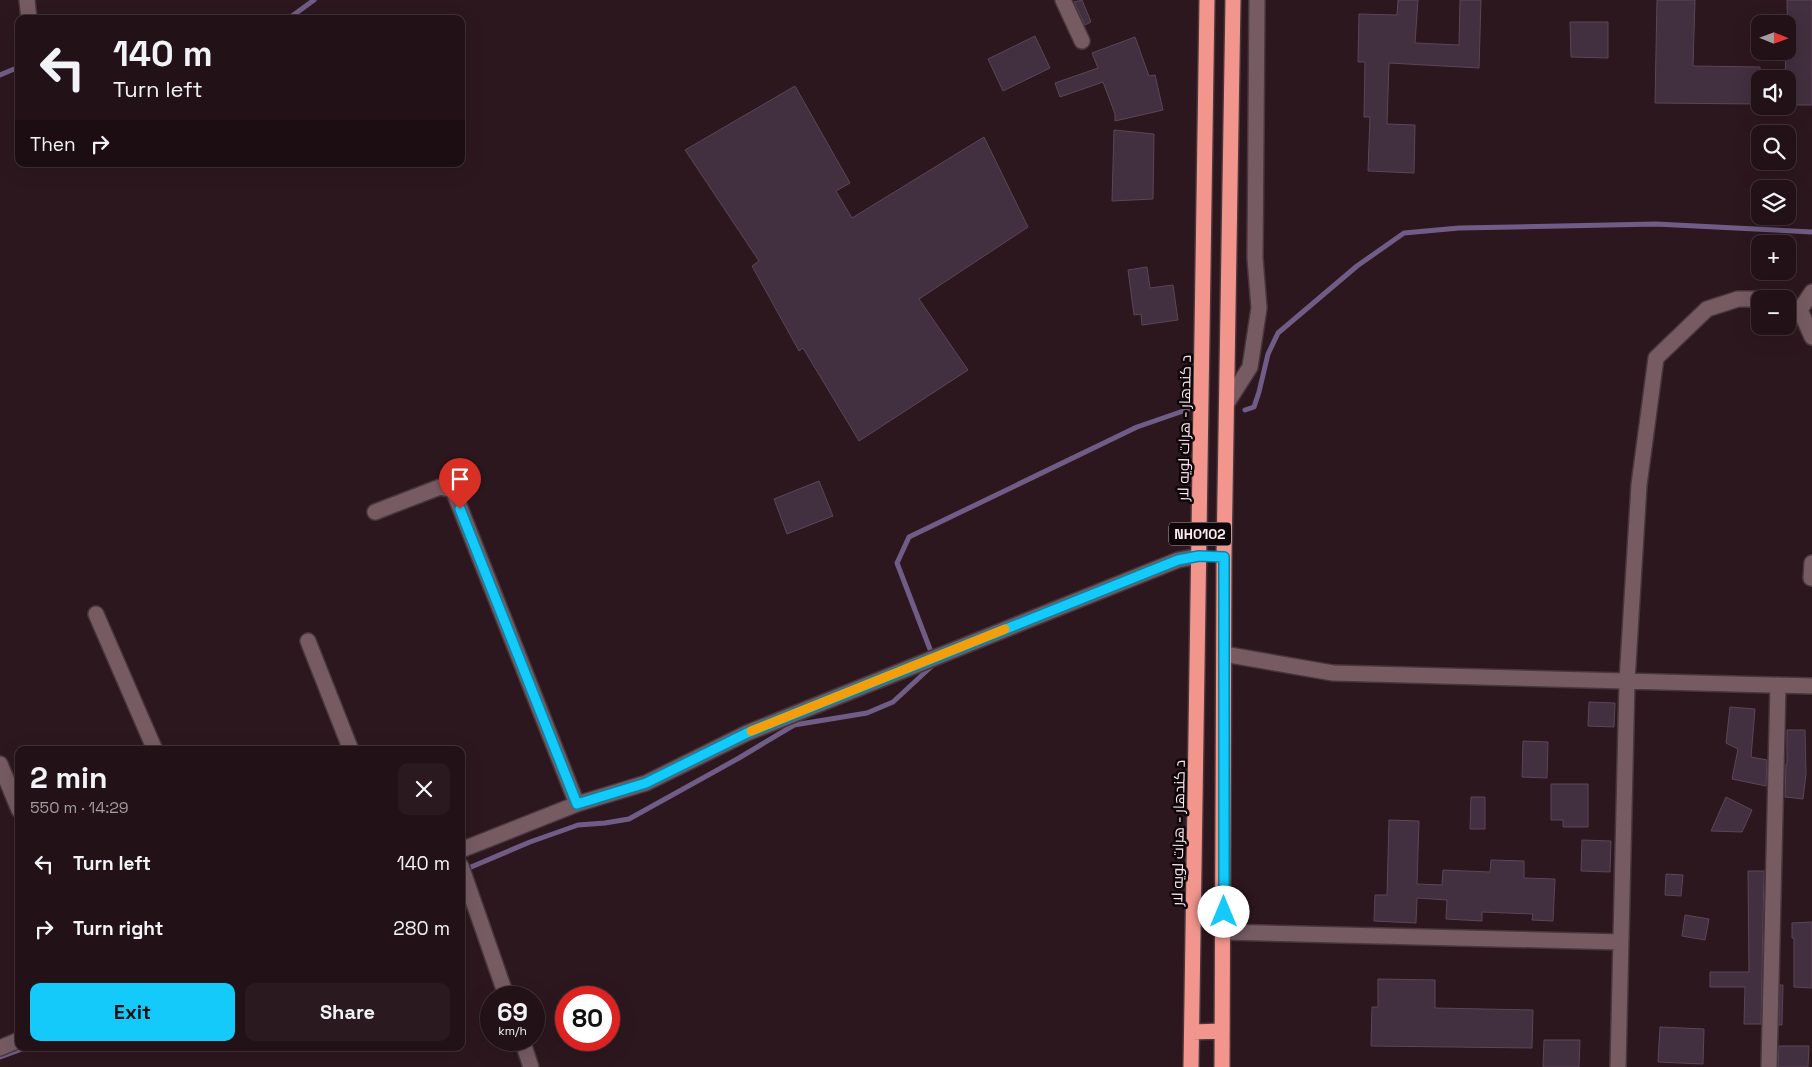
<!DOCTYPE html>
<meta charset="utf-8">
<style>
:root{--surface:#221116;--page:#2a1a1f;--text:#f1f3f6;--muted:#a29da1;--line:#3f3135;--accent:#13cafb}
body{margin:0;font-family:"Space Grotesk",Cairo,sans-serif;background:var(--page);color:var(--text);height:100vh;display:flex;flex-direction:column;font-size:19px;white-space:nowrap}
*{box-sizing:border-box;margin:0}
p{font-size:16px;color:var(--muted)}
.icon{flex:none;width:28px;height:28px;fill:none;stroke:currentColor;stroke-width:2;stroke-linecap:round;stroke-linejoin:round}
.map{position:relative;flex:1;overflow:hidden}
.side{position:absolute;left:15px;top:746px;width:450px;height:305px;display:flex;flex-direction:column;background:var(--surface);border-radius:10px;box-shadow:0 5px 20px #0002,0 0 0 1px var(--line)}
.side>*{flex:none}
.guide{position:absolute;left:15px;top:15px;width:450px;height:152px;border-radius:10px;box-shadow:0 5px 20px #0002,0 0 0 1px var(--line);background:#221116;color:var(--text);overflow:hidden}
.needle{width:32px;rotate:91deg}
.buttons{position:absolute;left:1751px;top:15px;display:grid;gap:10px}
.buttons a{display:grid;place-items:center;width:45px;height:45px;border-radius:10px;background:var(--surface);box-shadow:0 5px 20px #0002,0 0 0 1px var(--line);font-size:25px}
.speed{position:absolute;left:480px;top:986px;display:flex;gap:10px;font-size:25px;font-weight:700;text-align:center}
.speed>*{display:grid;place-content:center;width:65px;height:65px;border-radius:50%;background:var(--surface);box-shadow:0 5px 20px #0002,0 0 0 1px var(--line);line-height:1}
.speed small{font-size:12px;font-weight:400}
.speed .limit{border:8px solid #d22;background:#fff;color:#111}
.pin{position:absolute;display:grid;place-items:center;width:42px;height:42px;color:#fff;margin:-51px -21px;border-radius:50% 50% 50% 0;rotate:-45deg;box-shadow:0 0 5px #0007}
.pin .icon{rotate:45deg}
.me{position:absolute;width:55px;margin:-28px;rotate:0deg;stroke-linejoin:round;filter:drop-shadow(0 0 4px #0008)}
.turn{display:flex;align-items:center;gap:18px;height:105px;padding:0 15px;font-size:22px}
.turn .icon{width:65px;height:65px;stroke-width:2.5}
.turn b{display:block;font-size:35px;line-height:42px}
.then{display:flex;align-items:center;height:48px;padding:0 15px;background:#0003;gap:10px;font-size:19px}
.round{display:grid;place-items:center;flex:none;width:52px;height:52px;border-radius:10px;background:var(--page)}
.overview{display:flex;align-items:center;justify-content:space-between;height:85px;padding:0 15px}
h1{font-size:30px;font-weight:600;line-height:38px}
.cta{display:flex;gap:10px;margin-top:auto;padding:10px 15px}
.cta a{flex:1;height:58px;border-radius:10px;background:var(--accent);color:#111;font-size:20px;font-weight:600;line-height:58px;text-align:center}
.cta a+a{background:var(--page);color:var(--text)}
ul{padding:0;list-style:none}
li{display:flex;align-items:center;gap:15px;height:65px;padding:0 15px}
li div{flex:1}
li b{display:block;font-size:19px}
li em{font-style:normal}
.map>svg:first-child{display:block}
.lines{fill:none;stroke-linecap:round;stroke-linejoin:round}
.stream{stroke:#705d87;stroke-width:5}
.building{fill:#422f3f;stroke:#5a4656}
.minor-casing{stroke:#47363b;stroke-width:18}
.highway-casing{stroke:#47363b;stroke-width:18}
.minor{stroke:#765b63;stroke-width:15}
.highway{stroke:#f2968d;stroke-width:15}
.route-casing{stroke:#0c83a3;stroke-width:12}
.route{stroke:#13cafb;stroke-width:9}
.slow{stroke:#f59e0b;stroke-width:9}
.labels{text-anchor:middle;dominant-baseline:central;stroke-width:5;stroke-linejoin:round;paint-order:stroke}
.shield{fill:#0f0609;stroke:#b4a6ab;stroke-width:1}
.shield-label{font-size:14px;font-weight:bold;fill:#fbebf0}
.street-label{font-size:15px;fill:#fbebf0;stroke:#0f0609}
</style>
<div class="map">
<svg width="1812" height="1067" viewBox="0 0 1812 1067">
<rect width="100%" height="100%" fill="#2d171e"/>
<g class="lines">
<path class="stream" d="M288,19L314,0
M0,75L19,67
M1245,410L1254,407L1259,392L1268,354L1278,333L1357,266L1404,233L1459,228L1656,224L1812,232
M933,657L897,563L909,537L1137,427L1189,409
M464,870L530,842L578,825L605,823L629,819L739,758L794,725L867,713L893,702L934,664
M0,1057L25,1048"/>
</g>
<path class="building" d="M1082,0L1091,22L1085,25L1074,2Z
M1398,0H1418L1415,43L1459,45L1460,0H1481L1479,68L1389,63L1387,124L1415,125L1414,173L1368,171L1370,117H1364L1365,62H1358L1359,14L1397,15Z
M1657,0H1695L1693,66L1760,67V104L1655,103Z
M1787,0H1812V105H1788V79H1785L1786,51H1788Z
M1570,22H1608V58L1571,57Z
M1035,36L1050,68L1003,91L988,59Z
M1135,37L1149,76L1155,75L1163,110L1115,121V114L1103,82L1060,97L1055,83L1098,68L1092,53Z
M795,86L850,183L836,191L852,218L984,137L1028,227L919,299L968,370L859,441L803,348L799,351L752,266L759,261L685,150Z
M1114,130L1154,134L1153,199L1112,201Z
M1147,267L1150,288L1173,285L1178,320L1142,325L1141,314L1134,315L1128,270Z
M819,481L833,516L787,534L774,499Z
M1589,702L1615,703L1614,727L1588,726Z
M1730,707L1755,709L1751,757L1767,760L1766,786L1732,779L1738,749L1726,743Z
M1787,730H1805L1806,774L1803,799L1785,797L1786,764H1787Z
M1523,741L1548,742L1547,778L1522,777Z
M1551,784H1588V827H1563V820H1551Z
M1471,797H1485V829H1470Z
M1726,797L1752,810L1742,832L1711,831Z
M1389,820L1419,821L1417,884L1442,885L1443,870L1490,872L1491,860L1524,861V878L1555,879L1553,921L1532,920L1533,914L1482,912V921L1446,919L1447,900L1417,898L1416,923L1374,921L1375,895H1387Z
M1582,840L1611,841L1610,872L1581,871Z
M1748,871H1764L1761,1024H1744L1745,987H1710V972H1749Z
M1666,874L1683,875L1681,896L1665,895Z
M1685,915L1709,919L1705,940L1682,936Z
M1812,922V988L1794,987V938H1792V923Z
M1378,979L1435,980V1008L1533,1010L1532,1048L1371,1046L1372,1007H1378Z
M1780,985H1783L1782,1025H1779Z
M1660,1027L1704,1029L1703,1064L1658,1062Z
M1544,1040H1580L1579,1067H1543Z
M1779,1046H1809L1808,1067H1778Z"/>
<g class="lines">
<g class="minor-casing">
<path id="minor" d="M27,0L29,19
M1063,0L1082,41
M1812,292L1800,310L1812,337
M1227,403L1250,367L1259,308L1255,258L1257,0
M375,512L440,487L453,490L577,804
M1811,578L1812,563
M96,614L155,750
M308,641L351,750
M1224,654L1333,673L1812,686
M0,764L19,810
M461,850L577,804L646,783L747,733L1178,560L1199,556
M461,866L507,998
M1224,932L1620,942
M522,1040L531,1067
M0,1048L19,1040
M1618,1067L1627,681L1639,485L1656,358L1707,309L1738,299H1779
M1769,1067L1778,685"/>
</g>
<g class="highway-casing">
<path id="highway" d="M1192,1032L1222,1031
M1191,1067L1207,0
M1222,1067L1224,557L1233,0"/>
</g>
<use href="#minor" class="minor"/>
<use href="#highway" class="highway"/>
</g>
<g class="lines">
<g class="route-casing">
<path id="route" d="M460,509L577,804L646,783L747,733L1178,560L1199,556L1224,557V912"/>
</g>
<use href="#route" class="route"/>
<path class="slow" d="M751,731L1005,629"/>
</g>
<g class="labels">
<rect class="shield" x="1169" y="522.5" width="62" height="23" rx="4"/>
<g class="shield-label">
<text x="1200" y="534">NH0102</text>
</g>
<g class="street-label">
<text transform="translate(1184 428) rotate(-89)">د کندهار - هرات لويه لار</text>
<text transform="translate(1178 833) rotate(-89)">د کندهار - هرات لويه لار</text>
</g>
</g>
</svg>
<div class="buttons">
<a><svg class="needle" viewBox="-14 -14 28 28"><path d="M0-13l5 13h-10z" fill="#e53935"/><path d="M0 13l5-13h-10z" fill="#a29da1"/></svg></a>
<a><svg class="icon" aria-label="sound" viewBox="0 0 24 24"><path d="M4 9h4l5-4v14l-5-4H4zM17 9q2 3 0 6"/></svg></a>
<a><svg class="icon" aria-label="search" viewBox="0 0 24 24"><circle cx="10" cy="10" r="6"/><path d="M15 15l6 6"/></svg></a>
<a><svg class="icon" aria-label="layers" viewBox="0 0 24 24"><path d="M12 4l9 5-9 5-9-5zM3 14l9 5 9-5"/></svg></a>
<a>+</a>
<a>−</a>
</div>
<div class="speed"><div>69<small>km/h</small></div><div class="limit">80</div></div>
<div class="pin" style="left:460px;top:509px;background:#d93025"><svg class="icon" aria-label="arrive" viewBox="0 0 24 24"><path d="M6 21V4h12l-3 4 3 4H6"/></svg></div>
<svg class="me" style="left:1224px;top:912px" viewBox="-20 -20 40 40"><circle r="19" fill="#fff"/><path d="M0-13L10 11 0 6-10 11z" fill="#13cafb"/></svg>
<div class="guide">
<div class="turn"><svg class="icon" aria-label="left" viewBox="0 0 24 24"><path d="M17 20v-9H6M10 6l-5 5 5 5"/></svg><div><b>140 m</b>Turn left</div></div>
<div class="then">Then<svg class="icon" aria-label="right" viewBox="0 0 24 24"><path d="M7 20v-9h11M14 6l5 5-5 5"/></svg></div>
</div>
<section class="side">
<div class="overview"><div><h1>2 min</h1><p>550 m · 14:29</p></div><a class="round"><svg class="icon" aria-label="close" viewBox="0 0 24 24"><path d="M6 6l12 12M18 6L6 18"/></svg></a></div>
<ul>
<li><svg class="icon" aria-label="left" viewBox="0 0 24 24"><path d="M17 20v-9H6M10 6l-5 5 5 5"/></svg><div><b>Turn left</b></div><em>140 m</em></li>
<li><svg class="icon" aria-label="right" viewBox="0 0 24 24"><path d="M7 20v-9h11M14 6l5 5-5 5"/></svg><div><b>Turn right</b></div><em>280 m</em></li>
</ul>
<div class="cta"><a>Exit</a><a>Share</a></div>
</section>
</div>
